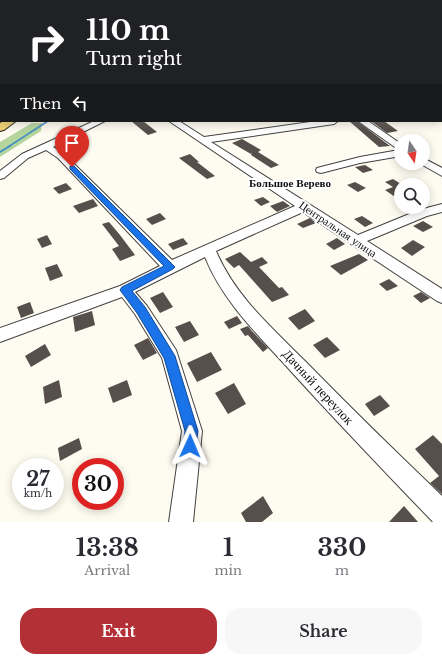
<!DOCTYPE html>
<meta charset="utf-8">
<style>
:root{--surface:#fff;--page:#f7f7f7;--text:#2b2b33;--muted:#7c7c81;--accent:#b33136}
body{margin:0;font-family:"Libre Baskerville",serif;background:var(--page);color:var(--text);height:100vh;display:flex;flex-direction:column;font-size:15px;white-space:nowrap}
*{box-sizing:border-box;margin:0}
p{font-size:13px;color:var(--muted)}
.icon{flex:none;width:22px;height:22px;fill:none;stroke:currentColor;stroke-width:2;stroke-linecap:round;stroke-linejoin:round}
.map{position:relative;height:522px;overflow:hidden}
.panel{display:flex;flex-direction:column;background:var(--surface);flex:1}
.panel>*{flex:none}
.hud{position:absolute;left:0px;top:0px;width:442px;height:122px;box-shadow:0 2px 10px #0003;background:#202124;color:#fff;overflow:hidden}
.needle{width:26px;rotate:167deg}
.fabs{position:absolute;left:394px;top:134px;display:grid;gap:8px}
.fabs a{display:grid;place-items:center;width:36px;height:36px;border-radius:50%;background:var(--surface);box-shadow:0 2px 10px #0003;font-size:20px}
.speed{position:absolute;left:12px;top:458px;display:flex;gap:8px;font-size:20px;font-weight:700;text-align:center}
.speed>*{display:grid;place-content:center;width:52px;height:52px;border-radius:50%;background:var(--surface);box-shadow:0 2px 10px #0003;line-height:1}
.speed small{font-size:10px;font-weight:400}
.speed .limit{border:6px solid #d22;background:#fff;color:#111}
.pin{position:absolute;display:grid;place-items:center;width:34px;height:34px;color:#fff;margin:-41px -17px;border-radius:50% 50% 50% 0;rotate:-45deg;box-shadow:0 0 4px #0007}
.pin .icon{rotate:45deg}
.me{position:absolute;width:44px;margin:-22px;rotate:1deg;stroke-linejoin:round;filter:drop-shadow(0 0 3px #0008)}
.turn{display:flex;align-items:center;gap:14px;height:84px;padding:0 20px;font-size:18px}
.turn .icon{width:52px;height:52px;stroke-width:2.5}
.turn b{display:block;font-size:28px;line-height:34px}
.then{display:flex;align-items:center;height:38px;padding:0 20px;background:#0003;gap:8px;font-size:15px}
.eta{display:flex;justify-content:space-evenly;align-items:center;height:68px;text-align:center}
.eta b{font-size:24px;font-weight:700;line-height:28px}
.button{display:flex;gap:8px;margin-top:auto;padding:8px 20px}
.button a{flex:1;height:46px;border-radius:16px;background:var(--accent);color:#fff;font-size:16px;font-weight:700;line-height:46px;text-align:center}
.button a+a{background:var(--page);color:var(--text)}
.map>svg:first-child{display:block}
.forest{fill:#b6d59d}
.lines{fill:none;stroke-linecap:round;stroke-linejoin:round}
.stream-far1{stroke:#4590c3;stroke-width:1.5}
.stream{stroke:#4590c3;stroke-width:2}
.river{fill:#b9dcf1;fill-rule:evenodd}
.building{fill:#564f4b}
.minor-casing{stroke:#414141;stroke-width:2}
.major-casing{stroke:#1f1f1f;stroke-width:2}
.minor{fill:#fff;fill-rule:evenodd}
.major{fill:#eed070;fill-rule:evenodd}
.route{fill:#1a73e8;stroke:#114b97}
.labels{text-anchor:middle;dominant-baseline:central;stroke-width:4;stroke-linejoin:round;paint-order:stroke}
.far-quarter-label{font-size:11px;font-weight:bold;fill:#0e0e0e;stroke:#fff}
.street-label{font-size:11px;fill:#0e0e0e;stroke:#fff}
.near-street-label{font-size:13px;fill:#0e0e0e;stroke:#fff}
</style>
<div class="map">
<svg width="442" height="522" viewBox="0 0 442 522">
<rect width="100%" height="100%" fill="#fefbf0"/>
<path class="forest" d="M32,123H42L41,131L0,157V142Z"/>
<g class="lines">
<path class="stream-far1" d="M8,147L48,121"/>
<path class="stream" d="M0,152L10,146"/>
<path class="river" d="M441,109L442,110V116H441Z"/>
</g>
<path class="building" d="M131,121H143L157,132L148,135Z
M349,121H357L390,146L379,147Z
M371,121H384L398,131L387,133Z
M242,139L261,150L258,152L279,165L271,168L251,155L252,153L251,154L232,143Z
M190,154L199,162H197L215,176L207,179L179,158Z
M365,165L373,170L363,173L355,167Z
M393,179L401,184V201L385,190L393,187L385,182Z
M355,182L366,188L358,192L347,185Z
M66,183L72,189L59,194L53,188Z
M263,197L270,202L261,206L254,200Z
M93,199L98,206L79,213L73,206Z
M283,201L290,206L277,212L270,206Z
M160,213L166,219L152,225L146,219Z
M362,216L373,223L365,227L354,219Z
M310,218L316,223L303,228L297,224Z
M423,221L433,227L423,232L413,226Z
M109,222L120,235L135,255L120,261L112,249L119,246L102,224Z
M47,235L52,244L42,248L37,239Z
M183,238L188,244L173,250L168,244Z
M337,238L345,244L334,250L326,244Z
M413,240L425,247L412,256L401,248Z
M240,252L251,262L262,257L268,263L259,267L279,288L282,287L289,295L272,302L239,265L234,268L225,259Z
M359,254L368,260L341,275L330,266Z
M57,264L63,276L50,281L45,268Z
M389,279L398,286L387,291L379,284Z
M163,292L173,307L160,313L150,298Z
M421,292L430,298L421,303L413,296Z
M30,302L34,313L21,318L17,307Z
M305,309L315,321L299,330L288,318Z
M92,311L95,325L75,332L73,317Z
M237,316L242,323L229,329L224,322Z
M190,321L199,335L184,342L175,327Z
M248,326L251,330L268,348L263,352L248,335L245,336L240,329Z
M327,337L340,350L325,358L313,345Z
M148,338L157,353L143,360L134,345Z
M45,344L51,355L31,367L25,356Z
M211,352L222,370L197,382L187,363Z
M59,380L62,397L45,404L43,387Z
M127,380L132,395L113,403L108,388Z
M234,383L246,404L228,414L215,393Z
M380,395L390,406L374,416L365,404Z
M433,435L442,444V494L430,483L439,476L415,449Z
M79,438L82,449L60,461L58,448Z
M263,496L273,513L262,522H246L241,513Z
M404,506L418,522H389Z"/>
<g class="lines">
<g class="minor-casing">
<path id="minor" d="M0,57H1V61H0Z
M441,66H442V70H441Z
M441,79H442V83H441Z
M94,121H105L53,147L64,154L172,260L295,206L169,121H179L204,137L317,121H338L334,124L211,142L358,235L419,210L442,204V212L427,216L367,241L442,289V303L437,301L303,212L216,251C235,296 272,328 306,362C350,407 396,452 442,496V522H433C384,471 335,420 288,368C257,334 222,300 205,257L135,292L147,306L176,350L202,431L193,522H169L182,431L162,358L135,314L122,297L0,342V328L120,286L160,266L58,158L46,150L28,158L4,178L0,179V171L22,154Z
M358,121H368L401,144V156L360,163L321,173L317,172L316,170L317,168L360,157L399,150Z
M423,158L442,168V176L419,163H423Z"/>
</g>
<g class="major-casing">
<path id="major" d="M4,121H16L4,130L0,131V123Z"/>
</g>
<use href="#minor" class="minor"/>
<use href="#major" class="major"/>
</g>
<linearGradient id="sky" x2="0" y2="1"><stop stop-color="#95c4ec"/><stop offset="0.44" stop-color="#fffdf8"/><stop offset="1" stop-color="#fffdf8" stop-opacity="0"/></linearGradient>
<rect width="442" height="130" fill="url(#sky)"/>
<path class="route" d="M70,166H74L175,267L173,269L132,291L145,307L175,356L198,431L195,451L190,453L185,451L183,446L185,431L164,358L137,313L120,290L122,287L164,266L70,169Z"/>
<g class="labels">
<g class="far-quarter-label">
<text x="290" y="183">Большое Верево</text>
</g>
<g class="street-label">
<text transform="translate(338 229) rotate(34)">Центральная улица</text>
</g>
<g class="near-street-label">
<text transform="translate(318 387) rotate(47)">Дачный переулок</text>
</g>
</g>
</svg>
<div class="fabs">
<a><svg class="needle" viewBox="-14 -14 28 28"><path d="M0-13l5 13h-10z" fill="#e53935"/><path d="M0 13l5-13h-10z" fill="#7c7c81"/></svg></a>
<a><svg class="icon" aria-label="search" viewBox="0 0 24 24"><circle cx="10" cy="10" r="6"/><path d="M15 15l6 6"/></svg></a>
</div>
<div class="speed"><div>27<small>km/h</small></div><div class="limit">30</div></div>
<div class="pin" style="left:72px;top:167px;background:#d93025"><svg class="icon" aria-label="arrive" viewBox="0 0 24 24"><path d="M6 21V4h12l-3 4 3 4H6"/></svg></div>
<svg class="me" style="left:190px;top:446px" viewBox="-20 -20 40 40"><path d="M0-17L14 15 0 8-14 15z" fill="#1a73e8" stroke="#fff" stroke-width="4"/></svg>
<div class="hud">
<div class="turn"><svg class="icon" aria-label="right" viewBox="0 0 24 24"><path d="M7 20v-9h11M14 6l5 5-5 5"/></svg><div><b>110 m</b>Turn right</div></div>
<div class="then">Then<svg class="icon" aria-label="left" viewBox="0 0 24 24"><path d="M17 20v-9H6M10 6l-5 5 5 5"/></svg></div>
</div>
</div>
<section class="panel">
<div class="eta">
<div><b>13:38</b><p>Arrival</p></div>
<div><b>1</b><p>min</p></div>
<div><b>330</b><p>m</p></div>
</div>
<div class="button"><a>Exit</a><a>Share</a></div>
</section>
